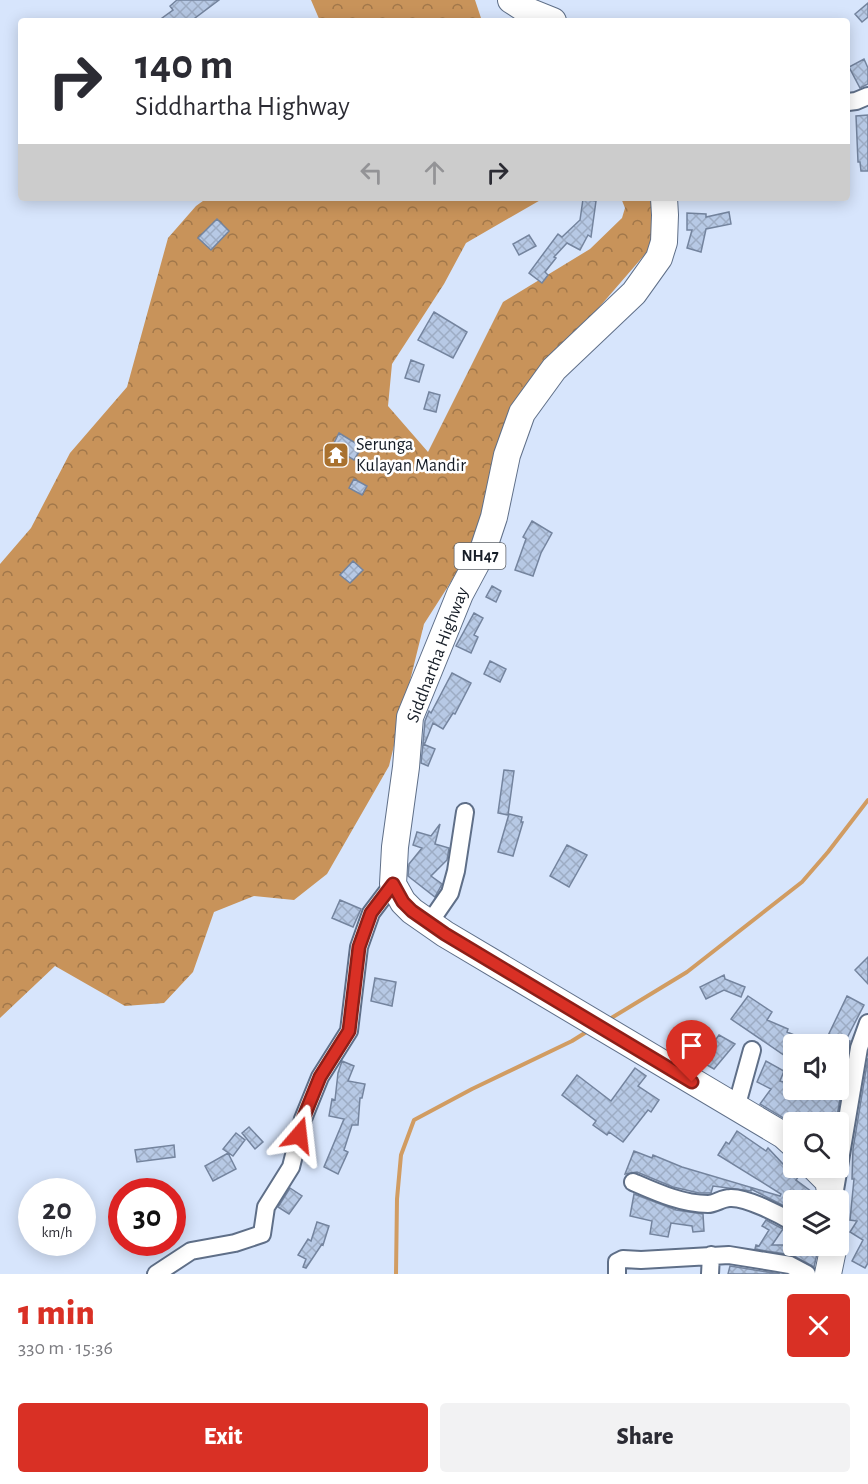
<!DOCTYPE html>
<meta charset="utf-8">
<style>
:root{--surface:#fff;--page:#f2f2f3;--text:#2b2b33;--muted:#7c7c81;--accent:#d93025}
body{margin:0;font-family:"Alegreya Sans",sans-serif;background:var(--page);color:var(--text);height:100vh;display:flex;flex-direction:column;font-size:22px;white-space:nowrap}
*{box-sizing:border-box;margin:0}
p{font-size:20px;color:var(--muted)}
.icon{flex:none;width:33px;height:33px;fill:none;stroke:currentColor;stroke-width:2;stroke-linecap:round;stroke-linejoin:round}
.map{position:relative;height:1274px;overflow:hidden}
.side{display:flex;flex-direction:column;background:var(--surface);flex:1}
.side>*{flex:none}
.banner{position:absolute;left:18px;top:18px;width:832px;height:183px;border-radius:6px;box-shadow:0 3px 15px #0003;background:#fff;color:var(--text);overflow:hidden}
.buttons{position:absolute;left:783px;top:1034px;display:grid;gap:12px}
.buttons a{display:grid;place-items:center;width:66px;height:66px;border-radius:6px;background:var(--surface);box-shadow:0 3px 15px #0003;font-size:30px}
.speed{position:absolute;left:18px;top:1178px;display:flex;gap:12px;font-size:30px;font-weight:700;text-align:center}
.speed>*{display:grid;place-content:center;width:78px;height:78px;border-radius:50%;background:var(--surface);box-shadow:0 3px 15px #0003;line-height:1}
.speed small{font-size:15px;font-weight:400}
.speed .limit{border:9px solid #d22;background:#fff;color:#111}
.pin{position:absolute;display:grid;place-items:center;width:51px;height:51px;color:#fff;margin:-62px -26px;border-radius:50% 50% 50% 0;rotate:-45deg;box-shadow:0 0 6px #0007}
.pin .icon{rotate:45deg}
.me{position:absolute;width:66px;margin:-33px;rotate:17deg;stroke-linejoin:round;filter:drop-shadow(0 0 4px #0008)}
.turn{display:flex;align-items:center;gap:21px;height:126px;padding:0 18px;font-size:27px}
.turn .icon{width:78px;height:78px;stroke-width:2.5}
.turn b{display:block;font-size:42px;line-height:51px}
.lanes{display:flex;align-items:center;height:57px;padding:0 18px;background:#0003;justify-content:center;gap:30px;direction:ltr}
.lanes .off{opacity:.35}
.round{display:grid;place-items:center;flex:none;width:63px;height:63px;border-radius:6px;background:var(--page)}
.headline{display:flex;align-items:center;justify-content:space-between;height:102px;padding:0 18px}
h1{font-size:36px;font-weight:800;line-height:45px;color:var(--accent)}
.action{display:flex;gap:12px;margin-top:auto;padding:12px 18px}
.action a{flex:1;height:69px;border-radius:6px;background:var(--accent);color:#fff;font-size:24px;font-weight:800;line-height:69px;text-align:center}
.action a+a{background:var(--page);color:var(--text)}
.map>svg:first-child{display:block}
.forest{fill:url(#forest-crowns)}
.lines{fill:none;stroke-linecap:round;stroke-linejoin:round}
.stream{stroke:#d19c62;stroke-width:4}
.building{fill:url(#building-cross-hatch);stroke:#74849e;stroke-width:1.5}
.minor-casing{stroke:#5f6f88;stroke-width:20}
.highway-casing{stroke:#5f6f88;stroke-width:28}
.minor{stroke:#fff;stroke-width:16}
.highway{stroke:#fff;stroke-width:26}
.route-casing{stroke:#8d1f18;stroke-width:15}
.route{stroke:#d93025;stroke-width:10}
.labels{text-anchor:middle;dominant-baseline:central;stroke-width:5;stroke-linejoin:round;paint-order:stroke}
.shield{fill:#fff;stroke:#5c6168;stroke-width:1.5}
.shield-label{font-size:16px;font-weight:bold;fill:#161d27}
.poi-label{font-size:18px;fill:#161d27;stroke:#fff;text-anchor:start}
.street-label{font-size:18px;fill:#161d27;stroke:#fff}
</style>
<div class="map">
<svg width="868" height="1274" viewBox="0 0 868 1274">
<defs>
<pattern id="forest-crowns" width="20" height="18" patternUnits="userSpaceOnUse" patternTransform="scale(1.5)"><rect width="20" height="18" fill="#c8935a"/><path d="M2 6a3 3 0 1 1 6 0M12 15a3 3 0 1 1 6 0" fill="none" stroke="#a1774a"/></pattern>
<pattern id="building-cross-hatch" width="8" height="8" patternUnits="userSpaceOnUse" patternTransform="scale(1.5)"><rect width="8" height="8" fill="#b7c9e5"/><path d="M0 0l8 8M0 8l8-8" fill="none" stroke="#9dacc4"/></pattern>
</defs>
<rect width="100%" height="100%" fill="#d7e5fc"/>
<path class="forest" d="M311,0H475L482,21H320Z
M207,198H544L466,243L444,284L392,364L388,406L428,452L503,302L590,249L622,218L625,208L621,198H653V245L512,408L470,552L424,624L389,766L327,874L294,900L254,896L214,912L193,972L164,1003L125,1006L55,966L0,1018V564L31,528L70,453L127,387L168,238L196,206Z"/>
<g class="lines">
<path class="stream" d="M608,1020L687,972L802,882L828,852L868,800
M396,1274L397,1199L401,1155L414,1120L472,1089L572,1041L588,1031"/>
</g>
<path class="building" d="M177,0H219L191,21H158L173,10L170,6Z
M868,3V17L862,22L855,14Z
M864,59L868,68V84L860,88L849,67Z
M868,115V171H861L860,162H858L856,116Z
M583,199L596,201L591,237L588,235L580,250L567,243L554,257L556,258L545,272L548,275L542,283L529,273L558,234L562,237L580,220Z
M729,212L731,224L706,229L701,252L687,248L692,230H687V213L706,214V217Z
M217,219L229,231L211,250L198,238Z
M529,235L536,246L519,255L513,244Z
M434,312L467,332L453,358L418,340Z
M411,360L424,365L419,382L405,378Z
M429,392L440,395L436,412L424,409Z
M339,433L362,447L354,460L344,454L338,466L326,459Z
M354,479L367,486L362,495L349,488Z
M532,521L552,533L541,553L533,576L515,570L526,539L523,537Z
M353,561L363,570L350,583L340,575Z
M492,586L501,591L496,602L486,597Z
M474,613L483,618L474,635L478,637L471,653L456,646Z
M490,661L506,669L500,682L484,674Z
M452,673L471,683L455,714L453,713L443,729L433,723L425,743H423L425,721L429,711L431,713Z
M423,744L435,749L428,766L421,763Z
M504,770L514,771L508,815L498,813Z
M509,814L522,817L521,822H523L513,856L498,852Z
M440,824L435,844L449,848L447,860L431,876L442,884L435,897L408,876L409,864L422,848L413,845L417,832L431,836Z
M567,845L587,855L569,887L550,876Z
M340,900L361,909L353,927L332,918Z
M868,957V984L855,970Z
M724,975L725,979L745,987L741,997L724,990L706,999L700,987Z
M375,978L396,982L392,1006L371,1001Z
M748,996L772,1012L767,1020L788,1029L787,1032L816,1044H794V1062L731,1019Z
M847,996L864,1005L846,1040L850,1041L836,1122H790L760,1104L771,1089L757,1082L766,1061L784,1071L780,1081L794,1085V1089L826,1093V1089H838V1044H824Z
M719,1035L735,1044L714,1069L700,1061Z
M868,1058V1263L865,1268L852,1261L863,1240L850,1232L857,1221L850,1220L854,1179H852L853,1149Z
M342,1061L354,1066L348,1081L365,1084L362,1098H360L358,1125H352L344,1150L348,1152L338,1174L324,1167L344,1119L329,1116L332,1099L335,1100L338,1073Z
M635,1068L646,1076L638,1086L659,1100L651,1112L648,1110L623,1142L609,1132L607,1135L593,1125L596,1121L562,1095L577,1075L611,1101Z
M249,1127L263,1142L255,1149L242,1133Z
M737,1131L766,1151L768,1148L784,1165L788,1160L794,1165V1167H796L801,1173L796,1180L816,1195L817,1200H794V1211L751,1189V1191L713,1186L711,1193H699L673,1187L637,1172L625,1174L634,1151L652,1158L653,1155L682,1167L780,1196L781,1194L718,1155L726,1142L729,1144Z
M236,1133L245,1140L233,1156L223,1149Z
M174,1145L175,1157L137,1162L135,1150Z
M228,1153L236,1169L213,1181L205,1166Z
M290,1188L302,1196L289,1214L278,1207Z
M634,1194L676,1210L703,1214L704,1231L693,1232L692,1226L671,1223L668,1237L650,1234L652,1221L630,1216Z
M766,1220L783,1229L772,1245H819L814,1267L792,1255L755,1249L756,1245L759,1246L769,1230L762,1226Z
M317,1222L329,1226L323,1245L322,1244L306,1268L303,1267L306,1259L298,1255L308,1239L311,1241Z
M730,1266L780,1274H728Z"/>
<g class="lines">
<g class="minor-casing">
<path id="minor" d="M848,102L856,101L868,96
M430,922L450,893L456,871L465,812
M736,1108L752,1050
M633,1182C656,1192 682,1204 708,1204C715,1204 722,1198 730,1198C746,1197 779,1214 794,1223
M834,1196L859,1048L868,1023
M156,1274L191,1251L235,1243L262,1234L266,1207L291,1167L303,1119L320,1077L349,1031L359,947L371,913L393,884
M617,1274V1262L623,1259L641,1260L729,1255L790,1265L807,1274
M710,1274L711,1255"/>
</g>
<g class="highway-casing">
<path id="highway" d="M511,0L528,11L553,21
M664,198L665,215L664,242L659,258L634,293L554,369L522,413L507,455L494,517L482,553L460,594L410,717L406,767L395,847L393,884L403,902L412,911L445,934L783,1135L794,1145
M814,1167L828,1181L832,1200
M828,1274L834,1245"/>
</g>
<use href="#minor" class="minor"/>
<use href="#highway" class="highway"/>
</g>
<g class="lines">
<g class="route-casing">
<path id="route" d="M299,1135L303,1119L320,1077L349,1031L359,947L371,913L393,884L403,902L412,911L445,934L692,1082"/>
</g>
<use href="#route" class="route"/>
</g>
<defs>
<g id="temple-square" transform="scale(1.35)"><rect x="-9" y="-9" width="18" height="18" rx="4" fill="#a9712e" stroke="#fff"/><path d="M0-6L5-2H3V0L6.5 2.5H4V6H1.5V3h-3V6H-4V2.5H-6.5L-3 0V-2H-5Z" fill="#fff"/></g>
</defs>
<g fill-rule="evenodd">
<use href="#temple-square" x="336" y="455"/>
</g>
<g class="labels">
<rect class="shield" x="454.5" y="543" width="51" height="26" rx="4.5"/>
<g class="shield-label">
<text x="480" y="556">NH47</text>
</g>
<g class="poi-label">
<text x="356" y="445">Serunga<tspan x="356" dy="21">Kulayan Mandir</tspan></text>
</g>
<g class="street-label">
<text transform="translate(438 655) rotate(-69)">Siddhartha Highway</text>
</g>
</g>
</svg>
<div class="buttons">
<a><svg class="icon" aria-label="sound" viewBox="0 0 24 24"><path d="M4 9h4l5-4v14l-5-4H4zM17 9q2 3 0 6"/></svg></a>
<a><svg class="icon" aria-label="search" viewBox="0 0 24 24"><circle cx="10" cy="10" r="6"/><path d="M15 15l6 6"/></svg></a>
<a><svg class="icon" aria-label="layers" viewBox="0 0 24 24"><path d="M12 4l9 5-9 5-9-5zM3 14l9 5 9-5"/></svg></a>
</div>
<div class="speed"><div>20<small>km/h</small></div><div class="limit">30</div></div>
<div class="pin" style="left:692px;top:1082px;background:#d93025"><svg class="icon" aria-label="arrive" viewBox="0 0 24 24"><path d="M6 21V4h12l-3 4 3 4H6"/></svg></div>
<svg class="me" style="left:299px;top:1135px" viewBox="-20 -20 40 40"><path d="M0-17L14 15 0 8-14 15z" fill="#d93025" stroke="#fff" stroke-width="4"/></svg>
<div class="banner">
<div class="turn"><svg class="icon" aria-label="right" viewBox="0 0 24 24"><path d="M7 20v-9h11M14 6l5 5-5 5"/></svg><div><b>140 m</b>Siddhartha Highway</div></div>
<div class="lanes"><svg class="icon off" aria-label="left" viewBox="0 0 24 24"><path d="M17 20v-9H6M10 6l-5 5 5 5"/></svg><svg class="icon off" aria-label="ahead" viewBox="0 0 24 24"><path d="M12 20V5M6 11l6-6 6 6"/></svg><svg class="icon" aria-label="right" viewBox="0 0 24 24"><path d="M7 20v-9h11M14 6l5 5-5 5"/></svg></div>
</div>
</div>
<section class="side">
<div class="headline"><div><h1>1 min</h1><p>330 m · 15:36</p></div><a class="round" style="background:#d93025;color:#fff"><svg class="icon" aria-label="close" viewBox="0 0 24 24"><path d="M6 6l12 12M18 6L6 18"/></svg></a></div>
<div class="action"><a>Exit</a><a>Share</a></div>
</section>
